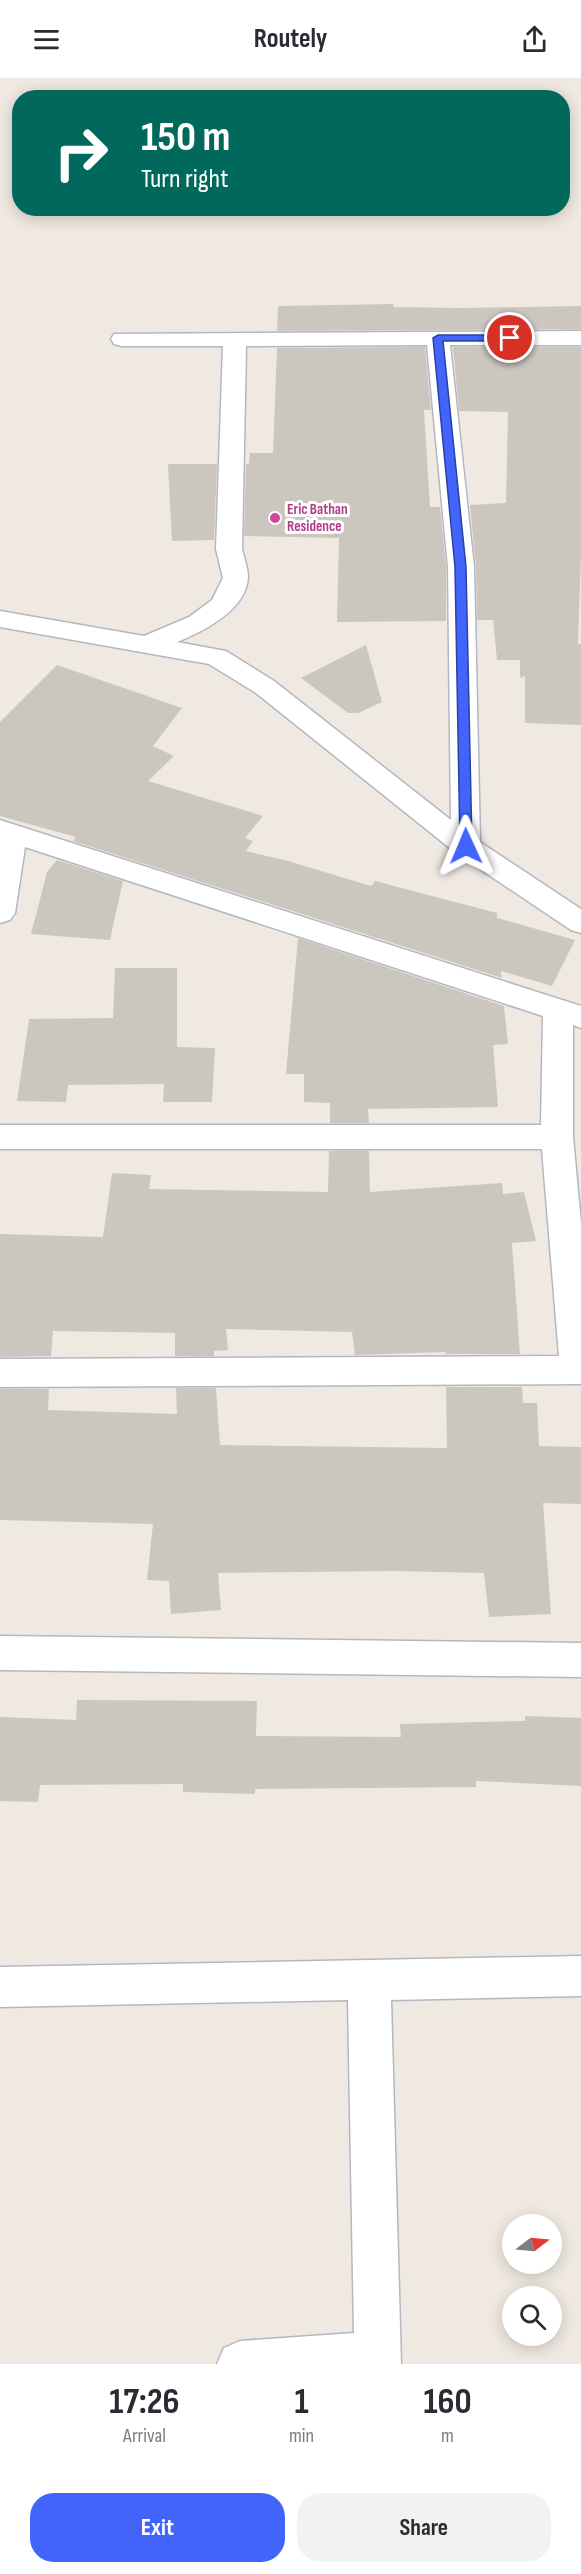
<!DOCTYPE html>
<style>
:root{--surface:#fff;--page:#f2f2f3;--text:#2b2b33;--muted:#7c7c81;--accent:#4264fb}
body{margin:0;font-family:"Sofia Sans Condensed",sans-serif;background:var(--page);color:var(--text);height:100vh;display:flex;flex-direction:column;font-size:22px;white-space:nowrap}
*{box-sizing:border-box;margin:0}
p{font-size:20px;color:var(--muted)}
.icon{flex:none;width:33px;height:33px;fill:none;stroke:currentColor;stroke-width:2;stroke-linecap:round;stroke-linejoin:round}
.map{position:relative;height:2286px;overflow:hidden}
.panel{display:flex;flex-direction:column;background:var(--surface);flex:1}
.panel>*{flex:none}
.hud{position:absolute;left:12px;top:12px;width:558px;height:126px;border-radius:24px;box-shadow:0 3px 15px #0003;background:#00695c;color:#fff;overflow:hidden}
.needle{width:39px;rotate:74deg}
.tools{position:absolute;left:502px;top:2136px;display:grid;gap:12px}
.tools a{display:grid;place-items:center;width:60px;height:60px;border-radius:50%;background:var(--surface);box-shadow:0 3px 15px #0003;font-size:30px}
.pin{position:absolute;display:grid;place-items:center;width:51px;height:51px;color:#fff;margin:-26px;border:3px solid #fff;border-radius:50%;box-shadow:0 2px 6px #0007}
.me{position:absolute;width:66px;margin:-33px;rotate:359deg;stroke-linejoin:round;filter:drop-shadow(0 0 4px #0008)}
.turn{display:flex;align-items:center;gap:21px;height:126px;padding:0 30px;font-size:27px}
.turn .icon{width:78px;height:78px;stroke-width:2.5}
.turn b{display:block;font-size:42px;line-height:51px}
.eta{display:flex;justify-content:space-evenly;align-items:center;height:102px;text-align:center}
.eta b{font-size:36px;font-weight:700;line-height:42px}
.button{display:flex;gap:12px;margin-top:auto;padding:12px 30px}
.button a{flex:1;height:69px;border-radius:24px;background:var(--accent);color:#fff;font-size:24px;font-weight:700;line-height:69px;text-align:center}
.button a+a{background:var(--page);color:var(--text)}
header{display:flex;justify-content:space-between;align-items:center;height:78px;padding:0 30px;background:var(--surface);font-size:27px;font-weight:700}
.map>svg:first-child{display:block}
.building{fill:#cbc7bf}
.lines{fill:none;stroke-linecap:round;stroke-linejoin:round}
.minor-casing{stroke:#b4b7c1;stroke-width:3}
.minor{fill:#fff;fill-rule:evenodd}
.route{fill:#4264fb;stroke:#2b41a3;stroke-width:1.5}
.hotel-dot{fill:#d1479c;stroke:#fff;stroke-width:2}
.labels{text-anchor:middle;dominant-baseline:central;stroke-width:6;stroke-linejoin:round;paint-order:stroke}
.far-hotel-label{font-size:15px;font-weight:bold;fill:#b23c85;stroke:#fff;text-anchor:start}
</style>
<header><svg class="icon" aria-label="menu" viewBox="0 0 24 24"><path d="M4 6h16M4 12h16M4 18h16"/></svg>Routely<svg class="icon" aria-label="share" viewBox="0 0 24 24"><path d="M12 15V3M7 8l5-5 5 5M5 13v7h14v-7"/></svg></header>
<div class="map">
<svg width="581" height="2286" viewBox="0 0 581 2286">
<rect width="100%" height="100%" fill="#efe9e1"/>
<path class="building" d="M393,226L394,229L458,230L581,228V251L277,253L278,228Z
M425,269L431,332H424L430,429H440L446,489V543L337,544L339,460L244,458L246,386H249L250,375H273L277,270Z
M453,269H581V477L578,566H581V647L525,645V598L520,600V582H497L493,542H477L476,489L470,427L506,425L508,334L459,333Z
M168,386H217L214,462L172,463Z
M366,567L382,624L358,635H348L301,600Z
M57,587L182,630L153,668L174,678L148,703L263,738L245,760L253,763L246,773L288,783L371,808L375,803L497,835V840L575,862L552,908L501,893L502,900L73,763L76,759L0,738V644Z
M57,782L123,803L110,862L31,856L47,794Z
M298,860L504,928L508,966L493,967L498,1029L368,1031L369,1045H330V1025L304,1024V996H286Z
M115,890H177V969L215,970L212,1024H163L164,1006L68,1007L66,1024L17,1023L29,941L113,940Z
M329,1073H369L370,1114L502,1105L503,1116L524,1114L536,1163L512,1165L520,1276H446L445,1274L355,1277L352,1254L226,1251L228,1272L214,1273V1278H175V1255L53,1253L51,1278L0,1279V1156L103,1159L112,1095L151,1097L149,1111L328,1114Z
M446,1309H522L523,1325H537L539,1368L581,1369V1426L543,1425L551,1536L489,1539L484,1495L393,1493L218,1495L221,1532L171,1536L169,1503L147,1502L153,1446L0,1442V1311H49L48,1332L177,1336L176,1310H216L220,1367L447,1370Z
M77,1622L257,1623L256,1658L401,1659L400,1646L525,1643V1638L581,1640V1708L476,1703V1709L255,1711V1716L183,1714V1706L40,1707L38,1724L0,1723V1639L76,1642Z"/>
<g class="lines">
<g class="minor-casing">
<path id="minor" d="M581,253V267H450L474,489L480,764L581,831V855L571,852L456,775L256,615L209,586L0,549V533L144,558L189,539L212,522L223,500L216,471L223,268H122L114,266L111,261L114,256ZM427,267L448,489L451,742L274,603L226,573L177,564C202,554 247,532 248,499C248,490 244,480 242,471L246,268Z
M0,742L581,928V950L573,947V1059L581,1146V1306L0,1309V1281L559,1278L542,1071H0V1047H541L543,938L25,769L15,835L10,842L0,845Z
M0,1558L581,1565V1599L0,1592Z
M581,1878V1918L391,1922L401,2286H217L224,2270L240,2263L354,2255L348,1922L0,1929V1889Z"/>
</g>
<use href="#minor" class="minor"/>
</g>
<path class="route" d="M438,257H510L514,260L510,263H443L466,489L472,768L466,772L460,768L455,489L433,260Z"/>
<circle class="hotel-dot" cx="275" cy="440" r="6"/>
<g class="labels">
<g class="far-hotel-label">
<text x="287" y="431">Eric Bathan<tspan x="287" dy="17">Residence</tspan></text>
</g>
</g>
</svg>
<div class="tools">
<a><svg class="needle" viewBox="-14 -14 28 28"><path d="M0-13l5 13h-10z" fill="#e53935"/><path d="M0 13l5-13h-10z" fill="#7c7c81"/></svg></a>
<a><svg class="icon" aria-label="search" viewBox="0 0 24 24"><circle cx="10" cy="10" r="6"/><path d="M15 15l6 6"/></svg></a>
</div>
<div class="pin" style="left:510px;top:260px;background:#d93025"><svg class="icon" aria-label="arrive" viewBox="0 0 24 24"><path d="M6 21V4h12l-3 4 3 4H6"/></svg></div>
<svg class="me" style="left:466px;top:768px" viewBox="-20 -20 40 40"><path d="M0-17L14 15 0 8-14 15z" fill="#4264fb" stroke="#fff" stroke-width="4"/></svg>
<div class="hud">
<div class="turn"><svg class="icon" aria-label="right" viewBox="0 0 24 24"><path d="M7 20v-9h11M14 6l5 5-5 5"/></svg><div><b>150 m</b>Turn right</div></div>
</div>
</div>
<section class="panel">
<div class="eta">
<div><b>17:26</b><p>Arrival</p></div>
<div><b>1</b><p>min</p></div>
<div><b>160</b><p>m</p></div>
</div>
<div class="button"><a>Exit</a><a>Share</a></div>
</section>
